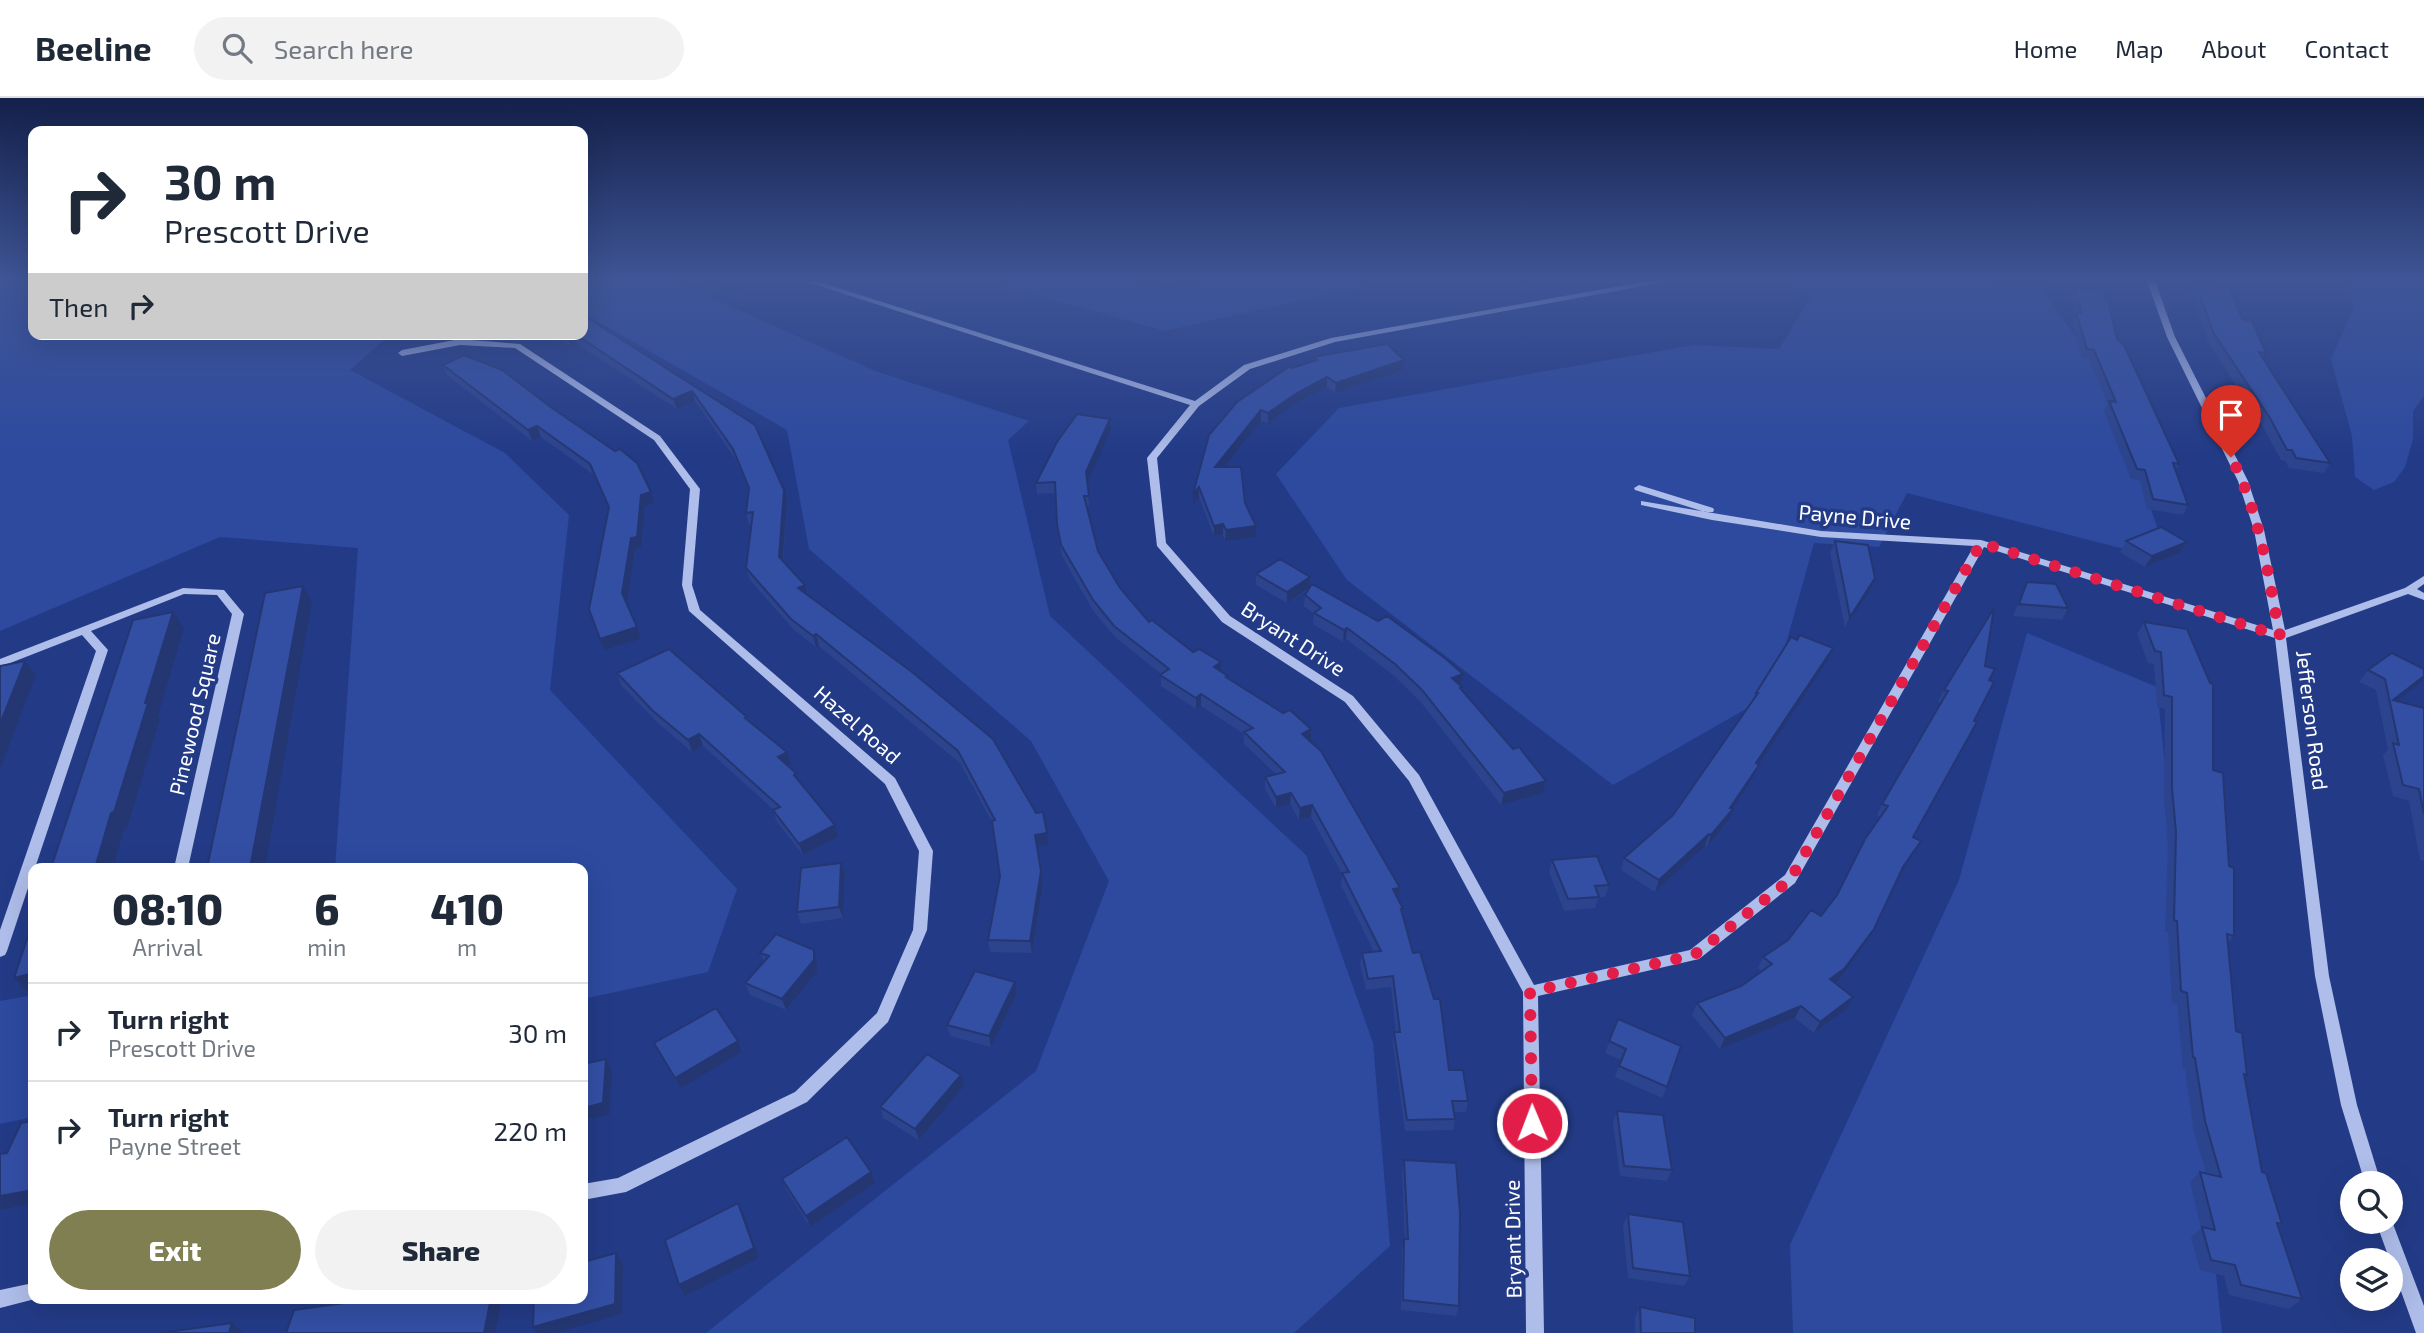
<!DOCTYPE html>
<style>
:root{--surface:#fff;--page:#f2f2f3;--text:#1f2937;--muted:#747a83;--line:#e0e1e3;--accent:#7f7f51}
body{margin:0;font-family:"Exo 2",sans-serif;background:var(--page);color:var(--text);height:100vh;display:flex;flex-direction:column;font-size:26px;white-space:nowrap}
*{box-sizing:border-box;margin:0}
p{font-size:23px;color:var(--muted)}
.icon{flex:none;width:38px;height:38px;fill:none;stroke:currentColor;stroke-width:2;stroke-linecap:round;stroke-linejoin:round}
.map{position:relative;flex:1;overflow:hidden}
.sheet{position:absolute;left:28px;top:765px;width:560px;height:441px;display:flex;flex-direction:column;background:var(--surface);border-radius:14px;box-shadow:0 7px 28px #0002}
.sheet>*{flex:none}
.top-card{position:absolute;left:28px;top:28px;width:560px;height:214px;border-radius:14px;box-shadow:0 7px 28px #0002;background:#fff;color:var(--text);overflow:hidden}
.tools{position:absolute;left:2340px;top:1073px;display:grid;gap:14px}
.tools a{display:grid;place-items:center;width:63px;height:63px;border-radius:50%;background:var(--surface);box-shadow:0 7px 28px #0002;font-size:35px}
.pin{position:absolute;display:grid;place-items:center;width:60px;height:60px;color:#fff;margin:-72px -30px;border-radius:50% 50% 50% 0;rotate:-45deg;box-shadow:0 0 7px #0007}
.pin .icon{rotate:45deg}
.me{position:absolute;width:77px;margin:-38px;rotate:359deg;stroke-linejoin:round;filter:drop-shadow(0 0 5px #0008)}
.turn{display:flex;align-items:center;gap:24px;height:147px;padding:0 21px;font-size:32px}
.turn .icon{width:91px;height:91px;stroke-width:2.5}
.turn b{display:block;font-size:49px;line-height:60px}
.then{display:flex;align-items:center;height:66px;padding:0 21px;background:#0003;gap:14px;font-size:26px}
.eta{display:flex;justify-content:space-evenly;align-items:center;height:119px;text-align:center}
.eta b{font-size:42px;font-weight:800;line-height:49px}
.button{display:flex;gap:14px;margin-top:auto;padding:14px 21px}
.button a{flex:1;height:80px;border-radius:42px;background:var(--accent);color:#fff;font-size:28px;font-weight:800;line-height:80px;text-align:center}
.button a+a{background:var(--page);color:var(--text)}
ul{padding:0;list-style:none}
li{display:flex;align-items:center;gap:21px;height:98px;padding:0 21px;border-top:2px solid var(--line)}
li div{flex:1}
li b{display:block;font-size:26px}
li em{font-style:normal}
header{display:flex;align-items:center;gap:42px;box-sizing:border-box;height:98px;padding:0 35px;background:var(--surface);border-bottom:2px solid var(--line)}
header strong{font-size:33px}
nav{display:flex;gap:38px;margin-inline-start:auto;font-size:24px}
.search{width:490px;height:63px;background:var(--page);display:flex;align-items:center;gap:18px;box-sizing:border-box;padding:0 24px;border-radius:38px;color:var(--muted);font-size:26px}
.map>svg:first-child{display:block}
.green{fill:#2d4a9f}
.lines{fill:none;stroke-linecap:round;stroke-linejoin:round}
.minor{fill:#aebde9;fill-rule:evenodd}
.wall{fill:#2c448d}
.shaded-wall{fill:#243773}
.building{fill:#334fa4;stroke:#243773;stroke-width:2}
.route{stroke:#e11d48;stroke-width:12;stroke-dasharray:0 21.6}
.labels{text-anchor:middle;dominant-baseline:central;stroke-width:7;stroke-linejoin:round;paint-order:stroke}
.street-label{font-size:21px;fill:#fff;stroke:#233b87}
</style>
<header>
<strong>Beeline</strong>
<div class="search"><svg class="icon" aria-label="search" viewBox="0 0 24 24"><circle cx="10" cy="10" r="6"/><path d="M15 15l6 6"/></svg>Search here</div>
<nav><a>Home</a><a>Map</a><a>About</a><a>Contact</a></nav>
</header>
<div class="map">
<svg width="2424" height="1235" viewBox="0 0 2424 1235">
<rect width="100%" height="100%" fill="#233b87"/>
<path class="green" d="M0,183H33V236H391L350,272L505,355L569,417L550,592L737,791L708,874L583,901V770H335L358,450L220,439L0,533Z
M583,183H674L875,273L1029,323L1008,342L1050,518L1306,757L1373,945L1390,1148L1294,1235H706L1036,973L1109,783L1031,643L809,451L787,332L583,215Z
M985,183H1130L1167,192L1208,183H1387L1165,233Z
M1783,183H1971L2041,189L2109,287L2157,429L2155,459L1907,395L1879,449L1814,445L1772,596L1613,687L1347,482L1276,376L1339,310L1693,247L1779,251L1811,199Z
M2344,183H2424V298L2413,313V341L2405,369L2394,384L2374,392L2355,379L2352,338L2331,261L2354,209L2350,188Z
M2027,535L2157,589L2222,1235H1793L1790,1147L1959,782Z
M33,897V1019L0,1026V903Z"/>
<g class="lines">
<path class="minor" d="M804,183H816L1195,303L1244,267L1331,240L1648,183H1664L1660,185L1335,244L1250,271L1199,308L1157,360L1166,445L1230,518L1353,598L1419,677L1534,887L1690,852L1785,777L1974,448L1821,439L1712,422L1641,407V403L1821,433L1981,442L2273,532L2254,432L2238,383L2167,239L2147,183H2155L2175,239L2248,383L2264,432L2285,532L2405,490L2424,478V486L2417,491L2424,495V502L2408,496L2286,540L2329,878L2357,1007L2381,1085H2365L2341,1007L2315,878L2275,540L1984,449L1795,785L1699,861L1538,898L1544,1235H1526L1523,894L1409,683L1345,604L1222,524L1157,448L1147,360L1190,307Z
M460,241L520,246L660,338L700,391L692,487L700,512L895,680L933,753L927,832L888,924L807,1004L626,1094L583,1102V1086L618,1080L795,994L877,915L913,832L919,753L885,686L689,513L682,487L690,391L654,342L515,250L460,247L402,258L398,255L402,252Z
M1639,387L1713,410L1714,412L1713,414H1705L1635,392L1634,390Z
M183,490L224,492L244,516L188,770H174L232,516L217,497L184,496L91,533L108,552L35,770H33V775L7,853L5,857L0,859V832L96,553L82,537L0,569V561Z
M2390,1118L2424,1208V1235H2416L2376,1124H2390Z
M33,1185V1200H39L0,1210V1192Z"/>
</g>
<path class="wall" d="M700,183H752L753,188L723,198Z
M2196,186L2242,221L2266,255L2263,259L2330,365L2324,375L2289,370L2285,363L2281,362L2264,331L2208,244L2191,195Z
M2076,190L2117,241L2179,366L2175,372L2188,407L2183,417L2147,411L2140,382L2131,381L2104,313L2108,306L2089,261L2082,260L2072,224L2075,217L2072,199Z
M553,236H583L755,327L787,403L783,463L805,487L808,497L1047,735L1049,747L1037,749L1043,785L1032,855L990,854L988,842L1000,778L992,724L960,665L819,548L816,549L794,532L750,482L746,470L751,426H749L746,415L749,393L736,362L695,303L677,311L577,246L571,248Z
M1313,259L1403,272L1335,295L1327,289L1296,305L1268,325L1261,323L1223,369L1245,405L1256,439L1225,443L1223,437L1214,438L1199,399L1193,407V396L1292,270L1313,264Z
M443,267L651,394L654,405L645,408L641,450L635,451L627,505L641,541L604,552L609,410L594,377L541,339L532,343L447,277Z
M1110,321L1111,332L1087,384L1089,409H1087L1098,453L1120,490L1149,524L1193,554L1221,564V574L1228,581L1283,615L1311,631L1310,643L1403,811V817L1449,972L1468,1003L1466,1014H1454L1455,1021L1453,1032L1405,1033L1393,945L1394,934H1396L1391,889L1366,892L1360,866L1362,855L1374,854L1341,787L1342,776L1311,719L1299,722L1290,706L1276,710L1265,691V679L1276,676L1244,646V636L1201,608L1196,611L1161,588V576L1115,539L1094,514L1062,458L1058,438L1056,395L1037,396L1036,385Z
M1835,443L1875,480L1871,491L1845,530L1830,455Z
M2126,443L2187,444L2180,455L2145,469L2120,454Z
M1256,476L1309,490L1461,587L1462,592L1513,651L1546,683L1543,695L1501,707L1420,603L1393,577L1346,541L1343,544L1313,526L1314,516L1304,508L1305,497L1309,491L1287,505L1256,487Z
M2027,484L2068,510L2062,522L2013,518Z
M1994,510L1913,739L1914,755L1899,777L1868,842L1838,883L1835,885L1853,899L1847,911L1814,935L1795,920L1720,951L1692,917L1697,905L1741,888L1762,874L1758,870L1763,859L1821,818L1837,797L1880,719L1877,717L1882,706L1941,605L1938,603L1944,592Z
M2144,524L2187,531L2213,672L2234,838L2228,845L2236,933L2247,977L2245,979L2262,1074L2282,1126L2279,1129L2302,1201L2289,1211L2229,1197L2224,1178L2200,1172L2191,1139L2201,1130L2190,1084L2200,1074L2206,1075L2194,1034L2185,971H2183L2177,906L2172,905L2168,834H2165L2168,746L2164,702L2165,611L2157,609L2154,566L2148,565L2137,536Z
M1797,542L1833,550L1828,562L1759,666L1754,678L1732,711L1728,723L1707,749L1705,748L1655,794L1621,772L1624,760L1673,717L1753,602L1756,595Z
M2368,572L2420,585L2397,603L2424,610V763L2420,762L2409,703L2393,698L2383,657L2388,652L2376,592L2359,584Z
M617,575L747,619L748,622L787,654L791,666L788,668L838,739L803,757L777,724L773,712H774L703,648L692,654L657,624L621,587Z
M1552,762L1609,787L1605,799H1599L1595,810L1564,813L1549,774Z
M841,765L845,776L843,820L801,826L797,814Z
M760,855L817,863V874L786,912L750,897L745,885L764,864Z
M1017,895L991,949L950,938L947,927Z
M1618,921L1667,989L1662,1000L1615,979L1621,962L1605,955Z
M738,943L742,954L680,991L654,945Z
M964,988L919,1042L883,1020L880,1009Z
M1617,1013L1672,1072L1667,1083L1620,1078L1613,1024Z
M1404,1062L1459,1208L1456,1218L1401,1212L1402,1151L1404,1141H1405L1402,1073Z
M782,1081L875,1085L810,1129L786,1091Z
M1628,1116L1690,1178L1684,1188L1628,1180L1623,1127Z
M1640,1209L1695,1235H1635V1219Z"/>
<path class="shaded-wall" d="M743,183H752L753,188L723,198L721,190Z
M572,236H574L577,246L571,248L567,238Z
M1404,262L1403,272L1335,295L1336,285Z
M1327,279V289L1296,305L1268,325V315L1297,295Z
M692,293L695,303L677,311L673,301Z
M1261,312V323L1215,380V369Z
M1110,321L1111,332L1087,385L1086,374Z
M537,328L541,339L532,343L528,332Z
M1199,389V399L1193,407V396Z
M784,392L787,403L782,470L779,459Z
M651,394L654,405L645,408L641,450L635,451L627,506L622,495L631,440L641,397Z
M1223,426V437L1214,438V428Z
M1256,428V439L1225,443L1226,432Z
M2187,444L2180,455L2145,469L2152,458Z
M1310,479L1309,490L1287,505V494Z
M1875,480L1871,491L1845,530L1850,519Z
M805,487L808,498L798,490Z
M303,488L312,503L265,770H250Z
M173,514L184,530L158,618L160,621L127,730L124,731L113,770H95Z
M637,529L641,541L604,552L600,541Z
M1347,530L1346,541L1343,544L1344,532Z
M816,536L819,548L816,549L813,538Z
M1833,550L1828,562L1752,677L1756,665Z
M25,563L36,577L0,671V626Z
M1221,564V576L1214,569Z
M1463,576L1461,587L1452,580Z
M2424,578V581L2420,585L2391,608L2393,602Z
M1201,596V608L1196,611V600Z
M1311,631V643L1301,647L1302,636Z
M699,636L703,648L692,654L688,642Z
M787,654L791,666L782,671L778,659Z
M1759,667L1754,678L1729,716L1733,711L1728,723L1707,749L1711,737Z
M1546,683L1543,695L1501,707L1504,695Z
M1291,695L1290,706L1276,710V699Z
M1312,707L1311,719L1299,722L1300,710Z
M835,727L838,739L803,757L799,746Z
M1047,735L1049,747L1036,749L1035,737Z
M1709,736L1705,748L1655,794L1659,782Z
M1921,743L1914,755L1897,781L1903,769Z
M841,765L845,776L843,820L839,809Z
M1041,773L1043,785L1032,855L1030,843Z
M1400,790L1398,802L1393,791Z
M1874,831L1868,842L1838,883L1824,892L1830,881Z
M814,852L817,863V874L786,912L782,901Z
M33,875V895L30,896L14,880Z
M1015,884L1017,895L991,949L989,938Z
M1853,899L1847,911L1814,935L1820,924Z
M1801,908L1795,920L1720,951L1725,940Z
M738,943L742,954L680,991L675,980Z
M606,961L612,973L609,1017L583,1022V1010Z
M961,977L964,988L919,1042L915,1031Z
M871,1074L875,1085L810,1129L806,1118Z
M33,1092V1105L0,1112V1098Z
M738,1105L744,1116L759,1160L685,1198L679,1187Z
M616,1155L623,1165L622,1216L555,1235H537L533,1229Z
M491,1200H502L495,1235H484Z
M232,1225L244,1235H229Z"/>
<path class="building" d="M710,183H743L721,190Z
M2196,186L2230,191L2242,221L2252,223L2266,255L2259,254L2330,365L2296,360L2292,352H2287L2270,320L2213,234Z
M2076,190L2103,194L2105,201L2108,202L2117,241L2124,247L2179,366L2173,365L2188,407L2153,401L2145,372L2137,371L2109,303L2116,304L2094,252L2087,251L2076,215H2081Z
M583,217L755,327L784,392L779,459L805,487L798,490L912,574L993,641L1036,715L1043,714L1047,735L1035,737L1041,773L1030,843L988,842L1000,778L992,723L995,722L958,653L816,536L813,538L791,521L746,470L753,414L746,415L749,390L733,351L692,293L673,301L575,236H583Z
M1387,246L1404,262L1336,285L1327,279L1297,295L1268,315L1261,312L1215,369H1241L1245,405L1256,428L1226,432L1223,426L1214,428L1199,389L1193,396L1209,337L1237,304L1290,268L1292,270L1317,262L1313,259Z
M464,257L502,272L552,310L615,353L620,351L637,365L651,394L641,397L637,439L631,440L622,495L637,529L600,541L589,511L609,409L590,366L537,328L528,332L443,267Z
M1077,316L1110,321L1086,374L1089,398H1084L1098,453L1120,490L1149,524L1152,522L1193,554L1199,551L1221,564L1214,569L1228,578L1226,579L1283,615L1290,612L1311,631L1302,636L1321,653L1400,790L1393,791L1403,811H1401L1413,855L1420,854L1434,901H1440L1449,972H1463L1468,1003H1452L1455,1021L1407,1022L1394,934H1400L1393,878L1368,881L1362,855L1381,853L1342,775L1349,774L1312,707L1300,710L1291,695L1276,699L1265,679L1285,674L1244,634L1253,630L1201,596L1196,600L1160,577L1169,571L1114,528L1093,502L1061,447L1057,426L1055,384L1036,385L1057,344Z
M2161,429L2187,444L2152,458L2126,443Z
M1835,443L1868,447L1875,480L1850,519Z
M1280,461L1310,479L1287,494L1256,476Z
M2027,484L2056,486L2068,510L2019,506Z
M1312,486L1378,523L1387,518L1446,561L1463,576L1452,580L1462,589L1460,590L1513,651L1519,649L1546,683L1504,695L1422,592L1395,566L1347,530L1344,532L1314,515L1321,510L1305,497Z
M303,488L250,770H207L265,495Z
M1994,510L1985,568L1995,571L1989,582L1994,584L1974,623L1977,624L1913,739L1921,743L1903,769L1874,831L1844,871L1830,881L1853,899L1820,924L1801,908L1725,940L1697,905L1741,888L1772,866L1763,859L1788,842L1811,812L1821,818L1837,797L1865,741L1888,708L1882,706L1948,593L1944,592Z
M173,514L145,605H148L114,714L111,715L95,770H51L133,522Z
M2144,524L2187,531L2210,585L2213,586V672L2223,675L2229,768L2234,770V838L2227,836L2236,933L2242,935L2247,977L2244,976L2262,1074L2266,1075L2282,1126L2277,1125L2302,1201L2241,1187L2235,1167L2211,1162L2202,1129L2215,1132L2200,1074L2221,1079L2205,1023L2195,960L2193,959L2187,895L2181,893L2177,823L2174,822L2176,734L2172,690V599L2164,597L2161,554L2155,553Z
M1800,537L1833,550L1756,665L1759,667L1730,710L1733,711L1711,737L1709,736L1659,782L1624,760L1673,717L1758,595H1756L1791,539L1797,542Z
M669,551L747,619L745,620L787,654L778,659L796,675L794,677L835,727L799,746L773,712L780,709L699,636L688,642L653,613L617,575Z
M2392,555L2424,571V578L2393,602L2424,610V716L2419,691L2403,687L2393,645L2399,647L2385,581L2368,572Z
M25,563L0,626V568Z
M1597,758L1609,787L1595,788L1599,799L1568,801L1552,762Z
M841,765L839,809L797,814L801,770Z
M33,823V875L14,880Z
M776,836L814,852V862L782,901L745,885L769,858L760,855Z
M975,873L1015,884L989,938L947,927Z
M716,910L738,943L675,980L654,945Z
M1618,921L1681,948L1667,989L1619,968L1626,951L1609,943Z
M927,956L961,977L915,1031L880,1009Z
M606,961L603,1005L583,1010V966Z
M1617,1013L1663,1017L1672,1072L1624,1068Z
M33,1023V1092L0,1098V1056L7,1055L21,1025Z
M847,1039L871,1074L806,1118L782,1081Z
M1404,1062L1456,1065L1460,1115L1459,1208L1403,1202L1404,1141H1408Z
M738,1105L754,1150L679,1187L665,1142Z
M1628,1116L1683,1124L1690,1178L1633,1170Z
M616,1155L615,1206L533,1229L534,1200H583V1164Z
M393,1200H491L484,1235H286L294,1212L374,1201V1204Z
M1640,1209L1695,1220V1235H1641Z
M232,1225L229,1235H160Z"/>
<linearGradient id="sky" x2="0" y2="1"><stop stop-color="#13204a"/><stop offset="0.51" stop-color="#3f5596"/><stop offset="1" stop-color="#3f5596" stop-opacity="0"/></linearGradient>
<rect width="2424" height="356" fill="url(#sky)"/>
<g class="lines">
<path class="route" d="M1532,1025L1530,894L1694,857L1790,782L1981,445L2280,538C2268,477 2260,415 2231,359"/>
</g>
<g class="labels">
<g class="street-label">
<text transform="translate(1855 418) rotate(5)">Payne Drive</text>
<text transform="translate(1294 540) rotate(33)">Bryant Drive</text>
<text transform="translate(194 616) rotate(-77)">Pinewood Square</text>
<text transform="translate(2313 622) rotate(83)">Jefferson Road</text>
<text transform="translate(858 626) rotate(41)">Hazel Road</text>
<text transform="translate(1512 1141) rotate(-91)">Bryant Drive</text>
</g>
</g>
</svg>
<div class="tools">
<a><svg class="icon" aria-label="search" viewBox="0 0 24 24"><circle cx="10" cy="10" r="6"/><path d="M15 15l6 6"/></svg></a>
<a><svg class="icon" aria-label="layers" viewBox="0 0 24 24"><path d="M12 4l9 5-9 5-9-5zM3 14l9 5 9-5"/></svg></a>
</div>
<div class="pin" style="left:2231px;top:359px;background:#d93025"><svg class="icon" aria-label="arrive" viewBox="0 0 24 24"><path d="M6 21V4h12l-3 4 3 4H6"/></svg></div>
<svg class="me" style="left:1532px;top:1025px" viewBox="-20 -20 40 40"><circle r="17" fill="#e11d48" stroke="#fff" stroke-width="3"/><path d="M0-11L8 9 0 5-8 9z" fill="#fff"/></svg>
<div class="top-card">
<div class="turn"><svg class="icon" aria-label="right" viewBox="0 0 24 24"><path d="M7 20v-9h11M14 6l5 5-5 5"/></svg><div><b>30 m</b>Prescott Drive</div></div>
<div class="then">Then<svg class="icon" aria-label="right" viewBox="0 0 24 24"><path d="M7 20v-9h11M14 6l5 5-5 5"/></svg></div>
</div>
<section class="sheet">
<div class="eta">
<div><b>08:10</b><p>Arrival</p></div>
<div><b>6</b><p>min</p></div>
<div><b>410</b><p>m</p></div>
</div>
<ul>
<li><svg class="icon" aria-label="right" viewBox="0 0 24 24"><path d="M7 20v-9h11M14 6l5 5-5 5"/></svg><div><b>Turn right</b><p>Prescott Drive</p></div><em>30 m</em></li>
<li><svg class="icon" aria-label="right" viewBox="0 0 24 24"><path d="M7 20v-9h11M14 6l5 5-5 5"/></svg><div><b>Turn right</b><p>Payne Street</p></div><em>220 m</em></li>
</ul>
<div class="button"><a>Exit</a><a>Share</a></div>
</section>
</div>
